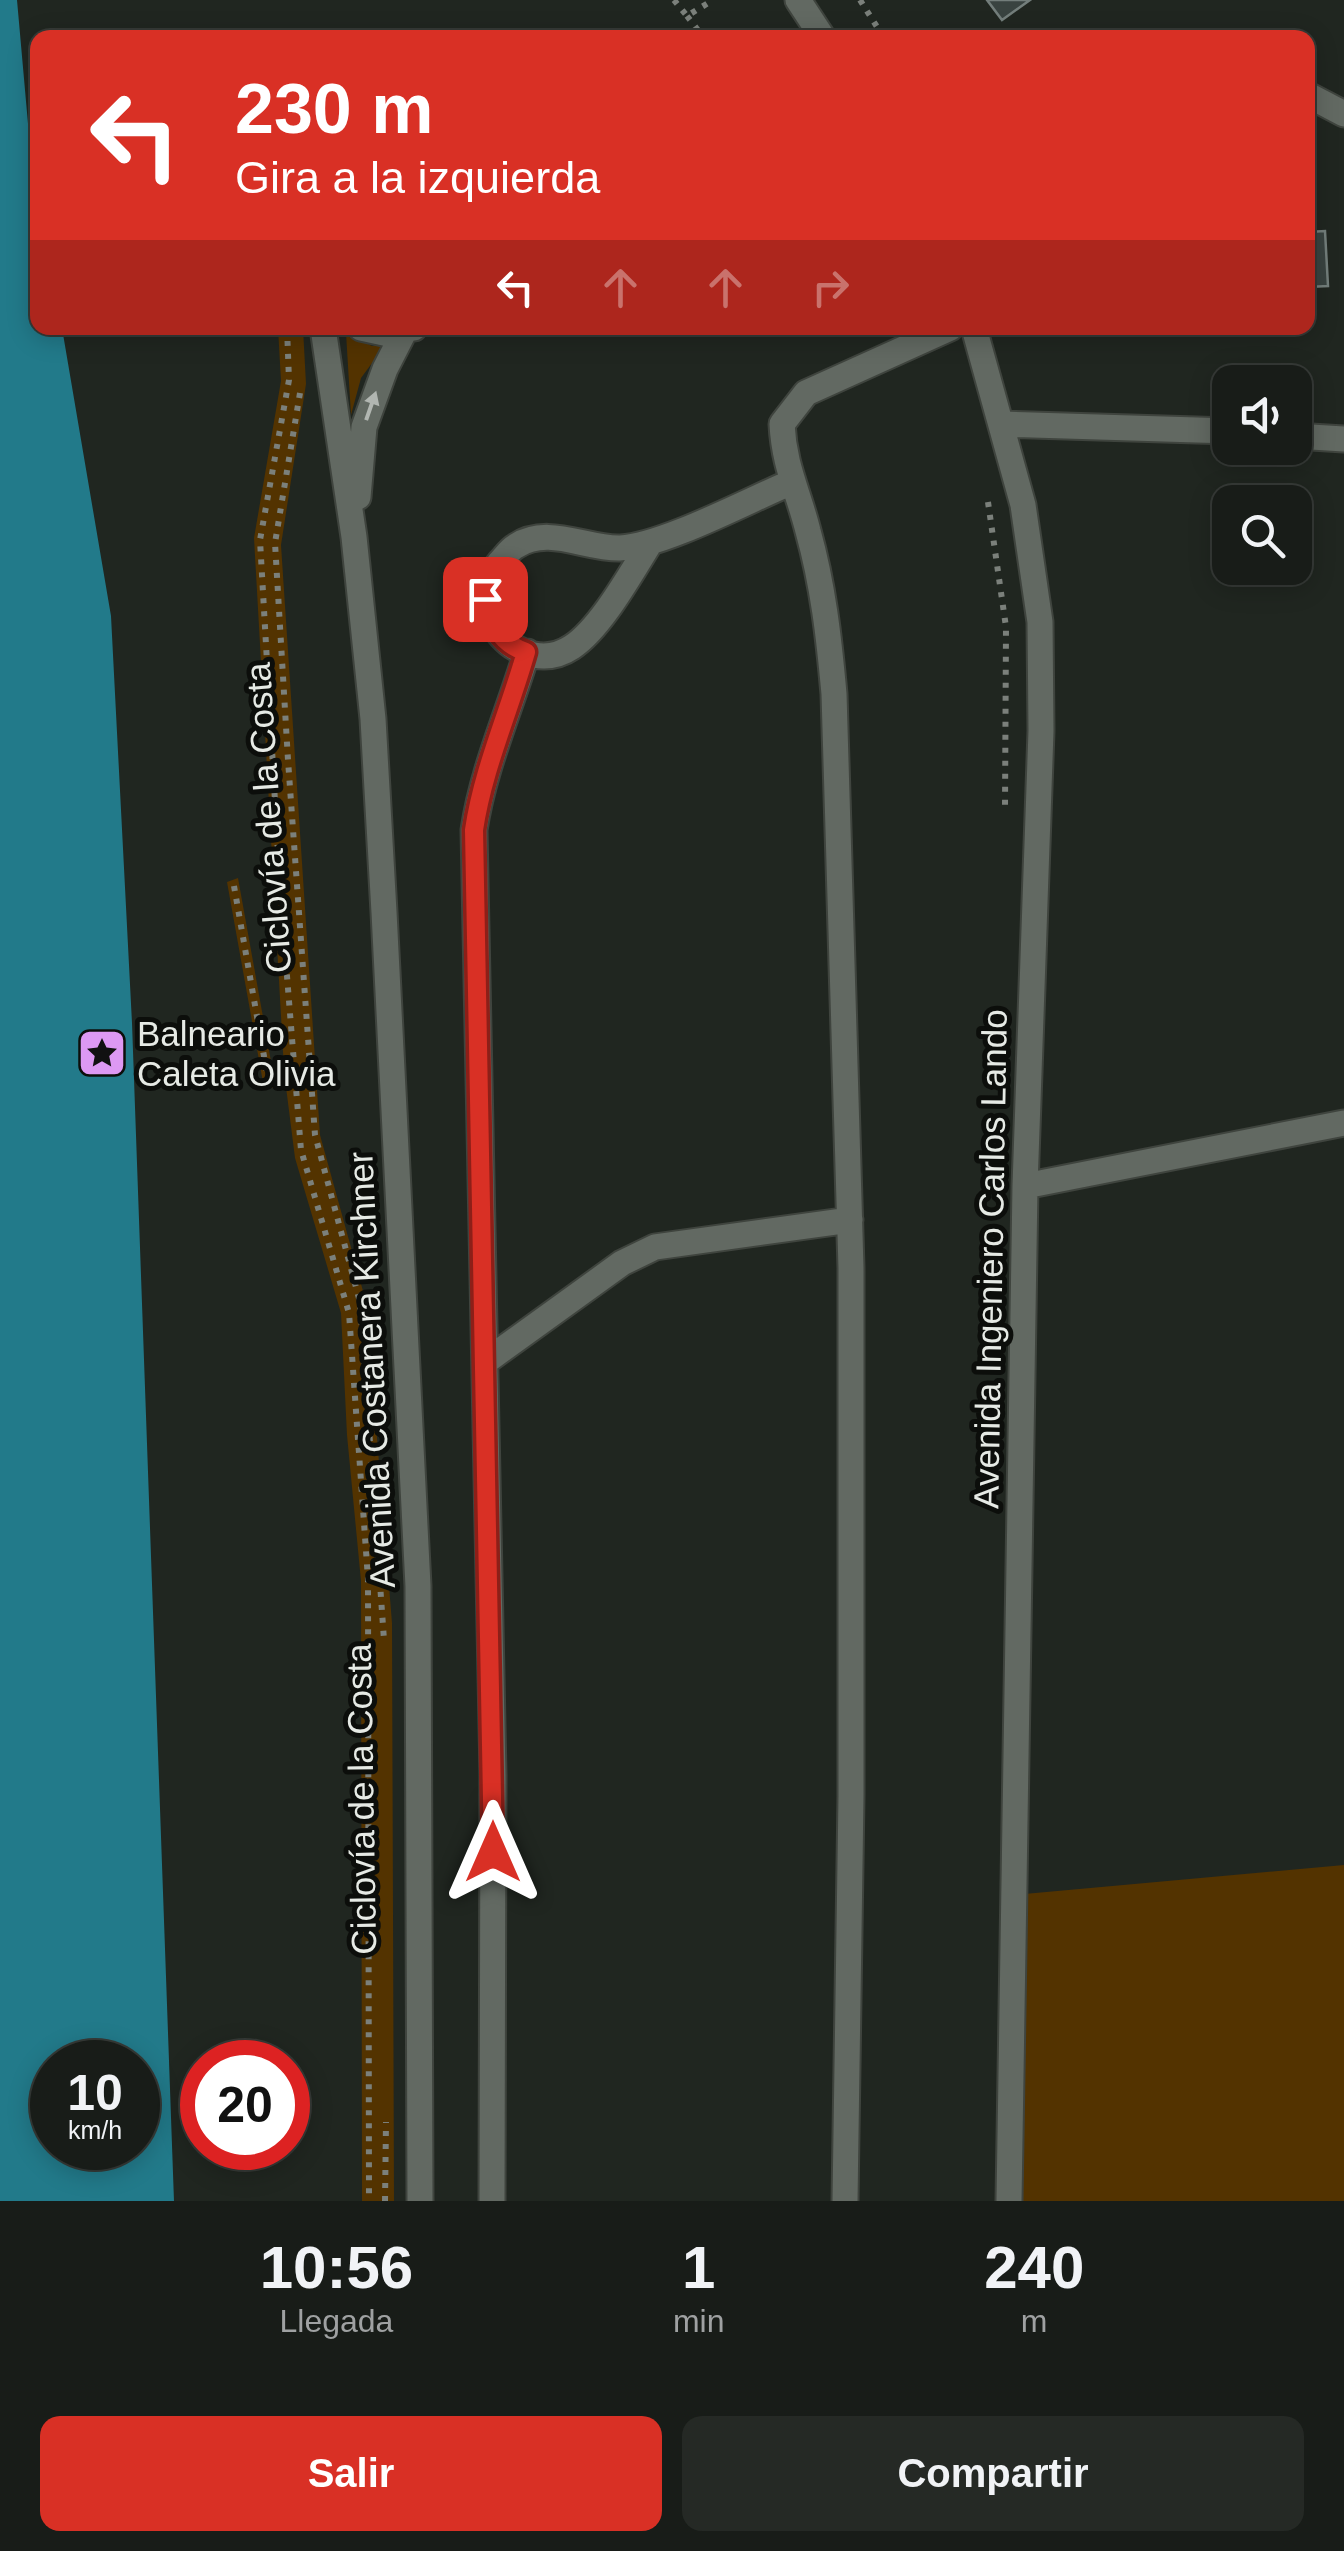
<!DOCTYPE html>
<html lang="es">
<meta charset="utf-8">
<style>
:root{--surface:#181c18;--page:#252925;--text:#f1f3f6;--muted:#9fa1a2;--line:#363a37;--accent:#d93025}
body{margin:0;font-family:Helvetica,sans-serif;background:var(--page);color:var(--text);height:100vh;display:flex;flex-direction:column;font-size:38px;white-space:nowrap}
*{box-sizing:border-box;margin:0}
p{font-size:32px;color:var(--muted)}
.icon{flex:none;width:55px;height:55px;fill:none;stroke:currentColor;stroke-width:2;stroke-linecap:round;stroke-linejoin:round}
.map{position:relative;height:2201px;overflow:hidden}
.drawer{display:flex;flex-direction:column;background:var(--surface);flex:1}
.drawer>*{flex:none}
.top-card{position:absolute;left:30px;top:30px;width:1285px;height:305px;border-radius:20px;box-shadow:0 5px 25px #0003,0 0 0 2px var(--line);background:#d93025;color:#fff;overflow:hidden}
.buttons{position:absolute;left:1212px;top:365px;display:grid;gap:20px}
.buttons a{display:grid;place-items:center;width:100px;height:100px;border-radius:20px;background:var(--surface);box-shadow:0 5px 25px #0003,0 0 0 2px var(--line);font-size:50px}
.speed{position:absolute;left:30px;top:2040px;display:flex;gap:20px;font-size:50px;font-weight:700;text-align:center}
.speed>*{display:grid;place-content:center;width:130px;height:130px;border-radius:50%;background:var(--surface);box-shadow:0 5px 25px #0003,0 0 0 2px var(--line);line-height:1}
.speed small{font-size:25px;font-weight:400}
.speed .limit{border:15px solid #d22;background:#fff;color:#111}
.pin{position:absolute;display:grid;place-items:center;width:85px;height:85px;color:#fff;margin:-42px;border-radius:20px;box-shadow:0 5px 15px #0006}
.me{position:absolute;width:110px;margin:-55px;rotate:0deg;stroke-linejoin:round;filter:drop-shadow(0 0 8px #0008)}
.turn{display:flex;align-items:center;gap:35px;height:210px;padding:0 40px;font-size:45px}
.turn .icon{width:130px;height:130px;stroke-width:2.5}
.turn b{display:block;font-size:70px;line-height:85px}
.lanes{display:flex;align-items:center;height:95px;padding:0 40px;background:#0003;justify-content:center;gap:50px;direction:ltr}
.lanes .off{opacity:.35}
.eta{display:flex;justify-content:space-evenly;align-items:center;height:170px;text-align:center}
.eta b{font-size:60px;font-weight:600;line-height:70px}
.primary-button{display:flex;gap:20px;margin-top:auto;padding:20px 40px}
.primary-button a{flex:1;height:115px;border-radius:20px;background:var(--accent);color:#fff;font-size:40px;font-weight:600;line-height:115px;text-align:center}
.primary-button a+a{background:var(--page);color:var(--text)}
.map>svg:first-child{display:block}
.green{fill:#533300}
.water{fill:#227a8a;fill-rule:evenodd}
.building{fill:#394340;stroke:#737e7b;stroke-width:2.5}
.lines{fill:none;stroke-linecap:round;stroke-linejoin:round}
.minor-casing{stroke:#3f443e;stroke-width:29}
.path{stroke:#7b807b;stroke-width:6;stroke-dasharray:5 8;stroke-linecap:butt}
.minor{stroke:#626962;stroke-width:25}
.oneway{fill:#b1b6b1}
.route-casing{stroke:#8d1f18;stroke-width:25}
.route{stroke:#d93025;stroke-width:18}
.labels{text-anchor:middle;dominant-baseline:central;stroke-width:10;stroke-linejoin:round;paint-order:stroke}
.street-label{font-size:35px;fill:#e6eae5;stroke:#0c0e0b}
.poi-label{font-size:35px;fill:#e6eae5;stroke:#0c0e0b;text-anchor:start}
</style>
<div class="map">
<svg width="1344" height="2201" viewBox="0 0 1344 2201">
<rect width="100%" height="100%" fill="#202620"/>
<path class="green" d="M278,328H303L306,384L281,545L320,1135L366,1302L392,1623L394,2201H362L361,1581L347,1435L341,1313L295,1158L286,1087L264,1088L227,882L238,878L272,1067L284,1069L254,538L281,381Z
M346,333L372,346L386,344L361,378L351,415Z
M1344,1865V2201H1009L1012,1895Z"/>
<path class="water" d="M0,0H17L29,135L37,186L38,328H62L111,616L132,1023L174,2201H0ZM52,2062H138V2148H52Z"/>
<path class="building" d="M987,0H1030L1002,20Z
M1325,231L1328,286L1308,287V232Z"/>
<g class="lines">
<g class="minor-casing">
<path id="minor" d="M798,0L823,38
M1308,95L1344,114
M323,328L354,537L373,719L384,912L418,1586L420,2201
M361,328L384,333L414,328
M974,328L1023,505L1040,622L1041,731L1025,1186L1009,2201
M1003,424L1230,431
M1295,436L1344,439
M358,497L364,427L385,369L404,332
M650,543C631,573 601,628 572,647C523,680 457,614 500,562C505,557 509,550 516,546C548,525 586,549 620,548C663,546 749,500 792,482
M1025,1186L1344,1123
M485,1362L622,1263L655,1247L850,1220
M492,2201L493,1775L474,830C483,769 509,712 527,652
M845,2201L851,1796V1268L834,694C829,638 823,585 808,531C798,491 784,466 782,424L806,393L950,328"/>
</g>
<path class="path" d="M674,0L687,16L713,0
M860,0L884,38
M687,16L704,38
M287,328L289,380L260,540L280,889L301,1150L349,1313L368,1579L369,2201
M300,393L275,543L288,760L315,1135L360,1302L384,1640
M988,502L1006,627L1005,808
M234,886L268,1079L297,1080
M385,2201L386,2122"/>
<use href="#minor" class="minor"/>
</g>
<defs><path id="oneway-solid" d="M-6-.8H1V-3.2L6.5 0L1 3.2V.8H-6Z" transform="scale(2.5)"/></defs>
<use class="oneway" href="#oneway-solid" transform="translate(371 406) rotate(-71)"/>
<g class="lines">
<g class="route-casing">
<path id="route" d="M485,599C490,624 501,644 526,652C509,712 483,769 474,830L493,1852"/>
</g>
<use href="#route" class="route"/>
</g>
<defs>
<g id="sight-square" transform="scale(2.5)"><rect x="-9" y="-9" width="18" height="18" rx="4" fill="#dd99f3" stroke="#0c0e0b"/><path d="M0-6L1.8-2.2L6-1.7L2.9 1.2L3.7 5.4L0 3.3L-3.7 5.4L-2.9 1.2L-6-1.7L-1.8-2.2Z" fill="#111"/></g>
</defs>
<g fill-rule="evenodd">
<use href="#sight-square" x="102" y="1053"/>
</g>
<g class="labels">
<g class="street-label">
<text transform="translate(268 818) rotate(-94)">Ciclovía de la Costa</text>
<text transform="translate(990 1259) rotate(-89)">Avenida Ingeniero Carlos Lando</text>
<text transform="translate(371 1370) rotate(-93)">Avenida Costanera Kirchner</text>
<text transform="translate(361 1799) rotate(-91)">Ciclovía de la Costa</text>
</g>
<g class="poi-label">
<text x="137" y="1033">Balneario<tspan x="137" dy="40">Caleta Olivia</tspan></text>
</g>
</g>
</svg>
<div class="buttons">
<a><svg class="icon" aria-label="sound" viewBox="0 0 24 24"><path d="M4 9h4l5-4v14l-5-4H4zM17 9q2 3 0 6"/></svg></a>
<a><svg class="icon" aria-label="search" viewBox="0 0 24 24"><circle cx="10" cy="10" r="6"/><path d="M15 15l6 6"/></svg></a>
</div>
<div class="speed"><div>10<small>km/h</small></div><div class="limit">20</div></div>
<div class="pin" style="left:485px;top:599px;background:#d93025"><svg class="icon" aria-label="arrive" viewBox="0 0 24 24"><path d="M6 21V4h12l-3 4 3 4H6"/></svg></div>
<svg class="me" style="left:493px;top:1852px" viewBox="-20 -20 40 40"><path d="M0-17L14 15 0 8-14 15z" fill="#d93025" stroke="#fff" stroke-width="4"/></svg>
<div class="top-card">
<div class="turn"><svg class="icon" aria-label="left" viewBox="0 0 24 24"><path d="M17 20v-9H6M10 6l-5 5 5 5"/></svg><div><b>230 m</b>Gira a la izquierda</div></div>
<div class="lanes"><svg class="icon" aria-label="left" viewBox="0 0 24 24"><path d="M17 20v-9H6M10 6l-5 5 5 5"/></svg><svg class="icon off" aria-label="ahead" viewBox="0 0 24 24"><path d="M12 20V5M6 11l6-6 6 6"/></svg><svg class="icon off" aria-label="ahead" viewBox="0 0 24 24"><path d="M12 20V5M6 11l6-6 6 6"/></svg><svg class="icon off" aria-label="right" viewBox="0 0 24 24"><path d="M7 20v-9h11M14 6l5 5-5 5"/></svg></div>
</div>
</div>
<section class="drawer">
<div class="eta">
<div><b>10:56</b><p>Llegada</p></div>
<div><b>1</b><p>min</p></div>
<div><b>240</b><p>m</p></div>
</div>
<div class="primary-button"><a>Salir</a><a>Compartir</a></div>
</section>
